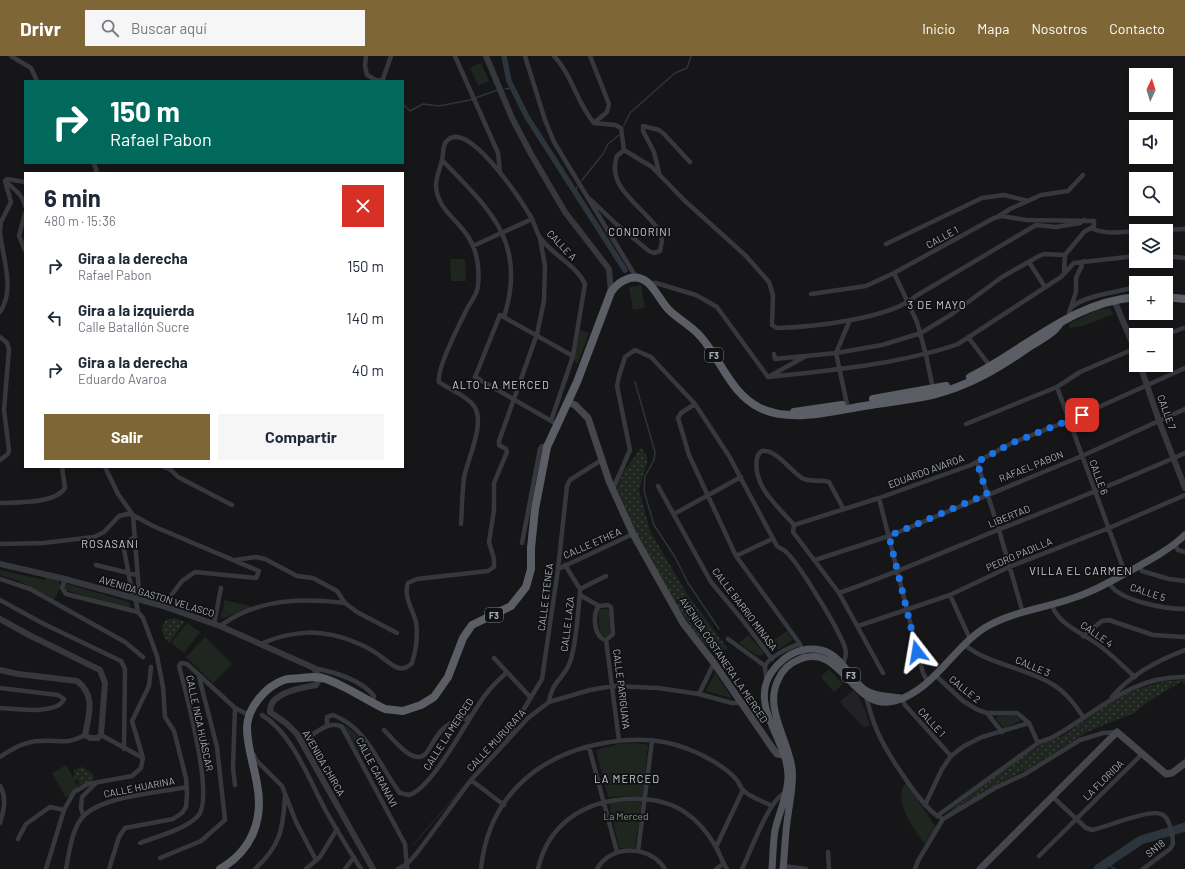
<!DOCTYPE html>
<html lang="es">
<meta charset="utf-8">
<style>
:root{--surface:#fff;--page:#f6f6f7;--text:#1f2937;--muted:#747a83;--accent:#7e6636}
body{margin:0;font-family:Barlow,sans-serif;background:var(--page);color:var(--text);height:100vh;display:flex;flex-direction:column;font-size:15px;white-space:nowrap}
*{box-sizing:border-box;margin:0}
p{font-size:13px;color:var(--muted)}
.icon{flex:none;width:22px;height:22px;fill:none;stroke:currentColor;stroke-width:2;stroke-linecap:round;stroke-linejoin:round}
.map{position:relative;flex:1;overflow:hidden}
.panel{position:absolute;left:24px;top:116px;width:380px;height:296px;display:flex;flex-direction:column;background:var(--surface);border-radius:0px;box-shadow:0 2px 6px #0003}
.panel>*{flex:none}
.hud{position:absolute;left:24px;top:24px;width:380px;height:84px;border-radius:0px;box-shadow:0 2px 6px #0003;background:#00695c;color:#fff;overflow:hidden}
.needle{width:26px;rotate:4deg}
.buttons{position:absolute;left:1129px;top:12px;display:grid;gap:8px}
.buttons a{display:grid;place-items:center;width:44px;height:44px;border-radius:0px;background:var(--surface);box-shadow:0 2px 6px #0003;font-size:20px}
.pin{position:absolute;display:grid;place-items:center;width:34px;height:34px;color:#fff;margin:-17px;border-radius:8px;box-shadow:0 2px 6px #0006}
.me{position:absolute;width:44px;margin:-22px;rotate:346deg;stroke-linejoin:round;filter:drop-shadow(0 0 3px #0008)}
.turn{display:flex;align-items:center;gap:14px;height:84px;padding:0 20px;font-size:18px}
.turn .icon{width:52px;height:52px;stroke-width:2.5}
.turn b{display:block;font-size:28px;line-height:34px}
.round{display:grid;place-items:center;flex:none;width:42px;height:42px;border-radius:0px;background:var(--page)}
.overview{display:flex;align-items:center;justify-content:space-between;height:68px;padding:0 20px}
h1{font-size:24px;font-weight:700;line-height:30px}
.action{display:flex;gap:8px;margin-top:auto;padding:8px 20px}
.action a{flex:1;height:46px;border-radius:0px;background:var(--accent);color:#fff;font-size:16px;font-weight:700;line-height:46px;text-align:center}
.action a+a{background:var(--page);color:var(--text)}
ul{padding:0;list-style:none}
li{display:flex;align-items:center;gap:12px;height:52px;padding:0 20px}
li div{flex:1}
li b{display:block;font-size:15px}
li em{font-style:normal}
header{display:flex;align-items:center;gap:24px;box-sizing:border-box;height:56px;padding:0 20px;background:var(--accent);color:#fff}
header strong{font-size:19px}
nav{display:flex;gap:22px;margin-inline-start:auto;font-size:14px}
.search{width:280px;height:36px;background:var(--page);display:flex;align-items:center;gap:10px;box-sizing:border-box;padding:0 14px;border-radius:0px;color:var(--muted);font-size:15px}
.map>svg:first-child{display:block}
.built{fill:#222225}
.grass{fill:url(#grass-dots)}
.park{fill:#1e261f}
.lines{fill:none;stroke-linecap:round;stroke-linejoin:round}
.stream{stroke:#2c353c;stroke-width:1.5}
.canal{stroke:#2c353c;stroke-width:5.5}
.river{stroke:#2c353c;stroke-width:9}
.minor{stroke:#37383d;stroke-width:4.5}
.tertiary{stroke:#37383d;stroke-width:6}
.secondary{stroke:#45474d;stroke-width:7}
.primary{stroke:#53555c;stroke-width:7}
.trunk{stroke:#5b5e65;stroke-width:8}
.route{stroke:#1a73e8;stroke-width:7;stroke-dasharray:0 12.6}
.labels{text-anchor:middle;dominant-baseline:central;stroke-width:3.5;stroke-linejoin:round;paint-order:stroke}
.shield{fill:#111113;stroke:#7b7e86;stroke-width:1}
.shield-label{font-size:9px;font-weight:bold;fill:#a8adb8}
.street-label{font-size:10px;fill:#a8adb8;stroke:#111113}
.park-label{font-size:10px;fill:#7fa381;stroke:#111113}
.neighbourhood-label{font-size:11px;letter-spacing:1px;fill:#c9ccd4;stroke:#111113}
</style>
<header>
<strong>Drivr</strong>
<div class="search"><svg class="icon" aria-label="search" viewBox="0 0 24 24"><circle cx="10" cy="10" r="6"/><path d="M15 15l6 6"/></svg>Buscar aquí</div>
<nav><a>Inicio</a><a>Mapa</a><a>Nosotros</a><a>Contacto</a></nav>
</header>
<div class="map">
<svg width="1185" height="813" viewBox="0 0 1185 813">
<defs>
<pattern id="grass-dots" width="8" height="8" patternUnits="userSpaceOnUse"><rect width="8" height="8" fill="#1e261f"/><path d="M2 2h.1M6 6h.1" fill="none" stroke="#3c433d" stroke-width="1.8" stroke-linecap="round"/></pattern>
</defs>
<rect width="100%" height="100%" fill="#161618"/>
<path class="built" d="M853,634L858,639L865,654L870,669L864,672L840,646Z"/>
<path class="grass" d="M641,392L647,400V408L639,434L650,475L687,538L728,593L712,595L692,575L677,550L636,480L617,432L624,415Z
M174,562L185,566L169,587C162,579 159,572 166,564Z
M1185,624V630L1182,625L1154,642L1134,657L1089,675L1028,713L999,727L958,752L947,757L1009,709L1044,687L1062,680L1124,637L1166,625Z
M82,711L93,718L94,722L92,725L78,730L79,725L74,723V714Z"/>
<path class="park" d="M481,7L489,25L478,30L470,12Z
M450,203H465L466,225H451Z
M641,229L645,252L633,254L629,231Z
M1109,252L1114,258L1083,270L1070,272L1069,268L1096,254Z
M580,274L589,277L577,309L574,303Z
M0,514L45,524L47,520L60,524L59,527L61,530L54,544L19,525L0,519Z
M67,528L129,546L131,549L129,552H125L65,534L64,530Z
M224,544L250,550V552L221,563L220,561L223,554Z
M600,553H607L609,555L610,580H602L600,578L598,555Z
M187,567L200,576L184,597L171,587Z
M787,575L793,584L778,594L772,585Z
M748,579L764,597L761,600L756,599L739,587Z
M205,581L232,608L213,627L186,601Z
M829,613L843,628L834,636L821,621Z
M715,617L732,642L706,635Z
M1013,659L1019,662L1020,665L1004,672L996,663L997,660Z
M339,665L356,678L372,698L363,702Z
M637,687L648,689L643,740L608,741L596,694L619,688Z
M489,700L490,701L414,789H412Z
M66,709L79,732L66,742L52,717Z
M906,727L936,771L925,788C915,776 891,742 906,727Z
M642,745L635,792H619L609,747Z"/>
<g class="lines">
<path class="stream" d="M505,33L513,32
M403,48L410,55L423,48L439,50L470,44L497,34
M624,69L630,57L675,17L687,12L691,0
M582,124L603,98L608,88L619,79
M574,136L577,131
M635,326L655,396L654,404L645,420L644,435L654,469L675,501L688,527L719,573
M1105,807L1115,813"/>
<path class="canal" d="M504,0L509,25L527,61L625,214"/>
<path class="river" d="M1098,813L1141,784L1185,771"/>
<path class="minor" d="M11,0L31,12L37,25
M366,0L365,10L367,19L378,25L383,23L391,0
M455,0L498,97L500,117
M525,0L545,64L554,86L636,221
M554,0C572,19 577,47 594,67L615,69L621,72L624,94
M590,0L609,48L607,56L594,67
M442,104C489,153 528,186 504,261
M94,107L97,117
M659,116L654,96L643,75V70L659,74L664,78L690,106
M5,125C13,132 23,139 25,150
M590,143L615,167L649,195L654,197L660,195L662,185L660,176C646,152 605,133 617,100L624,94L652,111L684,144L746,200L769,226L773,239L772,269L777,272C812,271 890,263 916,240L1036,169L1056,171L1080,167L1084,164
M25,157L19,180L25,194
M999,160L1010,153L1041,139L1068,135L1083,119
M1091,172C1106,179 1120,176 1136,175
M0,175L1,166L11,146L5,125L7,123L25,126
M1136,175L1185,173
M0,176C2,201 16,233 0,256
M886,188L982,142L1004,139L1028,145
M473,190L532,163
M1166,200L1185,202
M1029,206L1045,231
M894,217L917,266L926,299L933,333
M650,227H656L696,239L717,251L768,321
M811,238L866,230L894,217L994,162L1002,160L1026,164L1094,165V170L1084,176L1065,199L1064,215
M1072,251C1086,239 1118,236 1136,231
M1071,261L1069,257L1076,236V222L1084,205
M1166,279L1183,272
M0,281L7,287L9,293L4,354L9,394L8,398L0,404
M968,281L990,310
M774,298L775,303L804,300
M770,320L806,300L836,297L882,289L921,277L952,258L1002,221L1039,200L1044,198L1065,199
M768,321C808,317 847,313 887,306C911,301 934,297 958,288L1061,221L1074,207L1136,200
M1057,331L1125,517
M695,348L681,357L678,362L689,399L736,500L800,588L804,602
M847,348L836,297L850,264
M553,366L475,321L500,259L573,300
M966,368L1057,331L1080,316L1136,292
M977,406L999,474L1023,557
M105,411L118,438L133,459L139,536L135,541
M164,411L171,414L178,421L232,449
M658,430L711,526L741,562L772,603
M613,433L630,394L617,330L619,320L625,301L635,294L651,301L695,348L729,400L777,490C779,492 783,493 785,495C797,504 841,577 845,592C847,598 845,606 841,610
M879,442L923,617L928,626
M0,447C17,446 55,448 65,432L62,411
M674,458L741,421
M461,468C462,453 462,437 464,422C467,404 486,367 474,350C466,339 450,334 439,326C436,313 460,267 467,253C471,245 478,238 478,229C480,210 476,190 464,175C452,160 437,150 436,130C436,120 440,113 442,104C444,97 442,91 446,86C466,59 522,146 531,161C534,167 536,174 539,180C551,199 576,208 585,228L573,300L551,365
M794,469C778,450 752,430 757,402C758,398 761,394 765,395C777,395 792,416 802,422C810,427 820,423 829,426L843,452
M522,487L540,393L542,390L547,391
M0,488L43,487L94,481L104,476L119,460L127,458L133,459L153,470L259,515L256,522L195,516L182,525L163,550
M1174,488L1178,494L1185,496
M736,500L772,483
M235,504L256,501L265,503L297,520L313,522L337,535L345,547L357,556L397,577
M815,504L889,480L1082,400L1185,353
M96,509L137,519
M1139,510L1142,515L1169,523L1185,525
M558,513L633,478
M0,523L30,533L125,586L143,601
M65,523L62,532L66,538L138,556
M1109,527C1119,545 1165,553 1185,553
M580,533L606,520
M839,537C894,518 946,495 1000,473C1062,449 1124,424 1185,397
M580,539L599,550L608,549L611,551L613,578L606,584C594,582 592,558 599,550
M950,539L970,583
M0,544L42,567L121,605L125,613L124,693
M1052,549C1058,569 1085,578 1100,590C1112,599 1123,610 1135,621
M214,568L221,532
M220,570C259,542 300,542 345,547
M858,570L950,539L1009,511L1109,472L1185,439
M1083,580L1102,565L1109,564L1153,579L1185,581
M728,583L765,610
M606,584L619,685
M260,588C294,574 322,572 357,587C365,590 372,594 379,599C389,606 400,620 412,607C416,594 418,579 416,566C413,554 403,540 408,527L417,523L488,515L494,511V503L489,486L494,454V427L507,396L506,393L499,389V385L537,278L544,245L545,210L540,182
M965,589C987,608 1027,612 1052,628C1066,636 1075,649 1084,662
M494,602L531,642
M314,612C333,616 361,623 374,640L372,647
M883,617L839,537L793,476L794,469L879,442L971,409L1012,387L1070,364L1185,312
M934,618L963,645L978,654L987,657L1002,676
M767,624C766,620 765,614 765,611C766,602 792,590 800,588
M0,632L58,639L64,643C58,659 15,653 0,652
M699,638L714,607
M866,641C870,654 873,668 880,681C888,698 924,755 940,761
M1112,641C1130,619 1158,604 1185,594
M902,642L905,649L951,700
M549,646C551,626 564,623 570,606C577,586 577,560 580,539V533L565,509
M235,652L233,712L235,729
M987,657H1017L1029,667L1038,687
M262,659C293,678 309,724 326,755C337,775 349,794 361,813
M327,670V661L333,659C368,672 379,710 400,737L409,739C434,731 468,661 486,638C492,630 500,623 507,616
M384,674C392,682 415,713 427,696C434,686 438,675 448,669C454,664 464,663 471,660
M101,679L143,702
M507,681L542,623L558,513L567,430L570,424L603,403
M302,686C313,679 329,663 342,671L405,788L407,813
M589,691L617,796
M254,699L256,704L282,730L296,766L316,804
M0,701C12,693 25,685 40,685C60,683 64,690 85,679
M471,724L504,749
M0,730C7,742 4,754 0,767
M1053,741L1086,772L1092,774C1106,771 1149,753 1161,758C1170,761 1173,780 1173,788L1170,793L1143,813
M925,749L942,713L951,700L964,690L982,681L1029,667
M83,759L81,752L82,741L96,727
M937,760L1038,687C1044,684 1050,683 1055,680C1099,655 1130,620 1185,621
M18,783L26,768L50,751L64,754
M140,787C156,781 186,773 198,760C215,741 186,637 179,610L181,607L187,608L235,652L249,659
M716,791L743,734
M638,795L652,685
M828,796L829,813
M1039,800L1142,698
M160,802L201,785L225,764L217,691L199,621
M783,810L806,813
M46,813L64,754L74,736L88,728L132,720L141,712L143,702L132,665L149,630L151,611
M66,813C69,798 71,779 79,766C93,740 159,737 187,731
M109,813L119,781L125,772L173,763L182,757L186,751L187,738L186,722L174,675L165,661L163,631L157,600L143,562L138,556L135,541L132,536L123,488L135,481
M255,813C280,790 283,774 285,741
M306,813L320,801L337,773
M345,813L354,801
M398,813L407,808L417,797L471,724L528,662L549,646L590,634L613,630L658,632L699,638L732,647H740
M481,813C488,742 537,699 604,687C631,682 662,682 688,693C704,699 724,710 736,723C739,726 740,731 743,734C749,741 763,745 772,750
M538,813C548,768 584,745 628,743C649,742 669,745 686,757C698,765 709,779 716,791C720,798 722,806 727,813
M597,813C611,788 650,789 665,813
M716,813L723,808
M742,813C750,797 769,743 785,737
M915,813L918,805L943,763L995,732L1025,718L1080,684L1103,677L1117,676"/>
<path class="tertiary" d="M486,0L512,62L531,98L565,156L609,213L611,236
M1114,244L1136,296
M1140,309L1159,365L1185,432
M0,508L65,523L163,550L220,570L314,612L320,622L316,629C302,632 269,636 270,656L287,668L297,678L373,813
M0,563L29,579L100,614L105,627L101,679L98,682H90L85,679C89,659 96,639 77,625L18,618L0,614"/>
<path class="secondary" d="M568,346L575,349L588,362L609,425L633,478L683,567L714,607L773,693L777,698L783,699
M980,813L1117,676L1166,718L1172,717L1185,707"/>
<path class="primary" d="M772,813C773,800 773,786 775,774C779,757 788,738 788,721C789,681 737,641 784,603C794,595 808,591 821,594C843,600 848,621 865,634C876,641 888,640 900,642
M783,813C785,795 785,777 788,759C790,744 794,727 792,712C788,683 764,652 778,624C782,614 790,607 800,603C842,586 853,657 895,645C934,634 953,591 986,571C1013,555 1047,552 1076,541C1095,535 1111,525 1128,516C1148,505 1168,495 1185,479"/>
<path class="trunk" d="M1166,241L1185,243
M970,321C1027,293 1069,247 1136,241
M873,343L946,330
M794,356L842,349
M220,813C252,795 264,763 257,728C254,709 247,691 247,672C247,652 266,630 284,624C290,622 296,623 302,622C310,621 318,620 326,623C346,630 366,644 385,653L403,655L421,649L434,641L448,621L463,582L472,569L511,550L526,531L531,513V492L535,453L547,391L577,326L611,236C617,228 621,225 630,222C651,218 657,242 669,254C679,264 692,270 701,281C721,304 731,338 760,352C790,367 833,355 864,350C887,346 910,344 932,339C969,330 999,312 1029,291C1040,284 1053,278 1060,267"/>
</g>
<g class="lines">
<path class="route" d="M917,596L889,480L987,438L977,406L1012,387L1082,359"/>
</g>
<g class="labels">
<g class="shield">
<rect x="705" y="292" width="18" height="14" rx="3"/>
<rect x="485" y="552" width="18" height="14" rx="3"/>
<rect x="842" y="612" width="18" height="14" rx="3"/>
</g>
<g class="shield-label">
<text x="714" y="299">F3</text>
<text x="494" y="559">F3</text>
<text x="851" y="619">F3</text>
</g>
<g class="street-label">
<text transform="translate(942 181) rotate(-29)">CALLE 1</text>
<text transform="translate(562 189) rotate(46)">CALLE A</text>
<text transform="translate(1167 356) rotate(70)">CALLE 7</text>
<text transform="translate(1031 410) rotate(-22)">RAFAEL PABON</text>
<text transform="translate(926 415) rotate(-20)">EDUARDO AVAROA</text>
<text transform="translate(1099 421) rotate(70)">CALLE 6</text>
<text transform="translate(1009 460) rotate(-22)">LIBERTAD</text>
<text transform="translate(592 487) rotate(-24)">CALLE ETHEA</text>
<text transform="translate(1019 498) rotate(-23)">PEDRO PADILLA</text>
<text transform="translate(1148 536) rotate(18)">CALLE 5</text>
<text transform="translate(157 540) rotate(17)">AVENIDA GASTON VELASCO</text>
<text transform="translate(545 541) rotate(-83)">CALLE ETENEA</text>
<text transform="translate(745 553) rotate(53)">CALLE BARRIO MINASA</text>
<text transform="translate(567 568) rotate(-83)">CALLE LAZA</text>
<text transform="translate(1097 578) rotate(35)">CALLE 4</text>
<text transform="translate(724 604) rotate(56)">AVENIDA COSTANERA LA MERCED</text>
<text transform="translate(1033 610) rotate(23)">CALLE 3</text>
<text transform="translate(622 633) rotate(83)">CALLE PARIGUAYA</text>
<text transform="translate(965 633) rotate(39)">CALLE 2</text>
<text transform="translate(932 666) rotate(48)">CALLE 1</text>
<text transform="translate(200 667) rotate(78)">CALLE INCA HUÁSCAR</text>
<text transform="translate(448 678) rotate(-57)">CALLE LA MERCED</text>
<text transform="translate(496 684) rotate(-47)">CALLE MURURATA</text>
<text transform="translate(324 707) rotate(60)">AVENIDA CHIRCA</text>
<text transform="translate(377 716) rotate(62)">CALLE CARANAVI</text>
<text transform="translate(1103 724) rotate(-45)">LA FLORIDA</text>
<text transform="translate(139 731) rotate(-11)">CALLE HUARINA</text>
<text transform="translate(1155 792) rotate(-38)">SN18</text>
</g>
<g class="park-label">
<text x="626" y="760">La Merced</text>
</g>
<g class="neighbourhood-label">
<text x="640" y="175">CONDORINI</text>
<text x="937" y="248">3 DE MAYO</text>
<text x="501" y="328">ALTO LA MERCED</text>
<text x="110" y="487">ROSASANI</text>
<text x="1081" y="514">VILLA EL CARMEN</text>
<text x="627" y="722">LA MERCED</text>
</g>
</g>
</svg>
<div class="buttons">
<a><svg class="needle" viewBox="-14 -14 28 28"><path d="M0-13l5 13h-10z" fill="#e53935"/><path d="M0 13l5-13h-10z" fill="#747a83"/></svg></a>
<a><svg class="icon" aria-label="sound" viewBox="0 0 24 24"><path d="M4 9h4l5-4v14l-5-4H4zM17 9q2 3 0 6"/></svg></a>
<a><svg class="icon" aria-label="search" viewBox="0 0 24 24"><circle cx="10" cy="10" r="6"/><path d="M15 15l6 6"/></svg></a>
<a><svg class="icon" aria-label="layers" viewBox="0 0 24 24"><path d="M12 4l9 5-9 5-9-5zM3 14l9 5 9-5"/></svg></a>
<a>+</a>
<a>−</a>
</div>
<div class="pin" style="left:1082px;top:359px;background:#d93025"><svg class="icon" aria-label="arrive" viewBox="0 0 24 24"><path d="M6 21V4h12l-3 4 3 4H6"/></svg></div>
<svg class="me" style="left:917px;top:596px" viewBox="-20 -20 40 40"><path d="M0-17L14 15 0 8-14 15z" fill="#1a73e8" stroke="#fff" stroke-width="4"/></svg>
<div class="hud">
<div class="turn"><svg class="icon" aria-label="right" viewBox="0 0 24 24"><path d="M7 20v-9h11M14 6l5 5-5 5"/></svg><div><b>150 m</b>Rafael Pabon</div></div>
</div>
<section class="panel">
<div class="overview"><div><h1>6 min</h1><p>480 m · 15:36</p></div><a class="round" style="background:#d93025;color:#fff"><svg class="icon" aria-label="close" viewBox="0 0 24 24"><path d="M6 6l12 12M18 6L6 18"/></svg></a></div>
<ul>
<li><svg class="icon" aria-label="right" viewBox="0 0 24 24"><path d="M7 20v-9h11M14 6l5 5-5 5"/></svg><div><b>Gira a la derecha</b><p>Rafael Pabon</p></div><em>150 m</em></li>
<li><svg class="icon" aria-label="left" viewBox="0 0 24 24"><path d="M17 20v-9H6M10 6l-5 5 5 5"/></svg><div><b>Gira a la izquierda</b><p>Calle Batallón Sucre</p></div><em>140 m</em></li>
<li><svg class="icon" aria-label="right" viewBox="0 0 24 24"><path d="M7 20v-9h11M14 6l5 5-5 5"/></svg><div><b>Gira a la derecha</b><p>Eduardo Avaroa</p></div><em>40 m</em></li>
</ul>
<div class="action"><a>Salir</a><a>Compartir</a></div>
</section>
</div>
